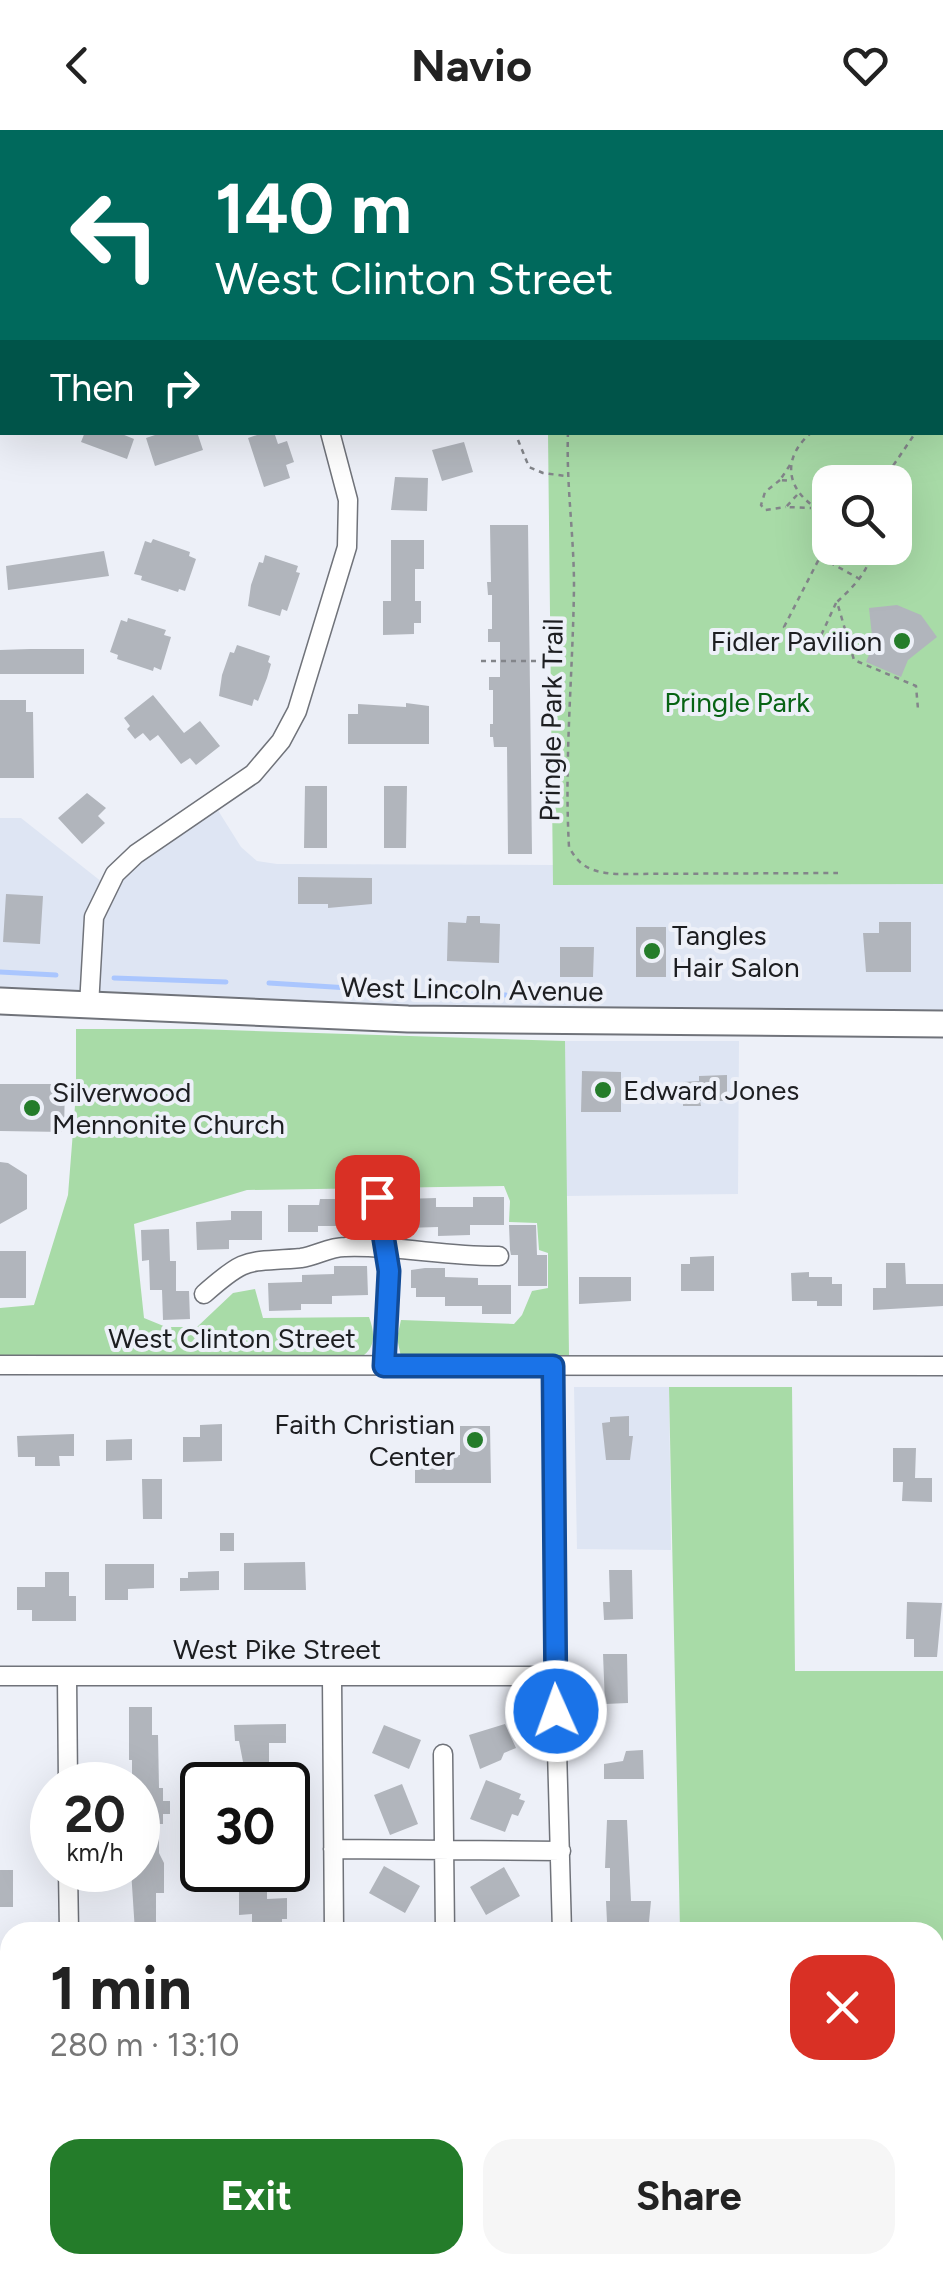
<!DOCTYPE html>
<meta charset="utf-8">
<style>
:root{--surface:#fff;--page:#f6f6f6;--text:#222;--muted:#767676;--accent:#247c2a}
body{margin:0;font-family:Figtree,sans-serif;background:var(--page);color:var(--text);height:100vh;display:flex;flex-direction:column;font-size:38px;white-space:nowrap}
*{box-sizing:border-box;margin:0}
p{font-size:32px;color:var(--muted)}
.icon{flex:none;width:55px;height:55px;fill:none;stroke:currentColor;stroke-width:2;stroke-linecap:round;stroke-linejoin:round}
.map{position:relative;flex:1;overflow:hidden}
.details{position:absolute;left:0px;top:1792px;width:945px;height:352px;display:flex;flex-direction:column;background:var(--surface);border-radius:30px 30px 0 0;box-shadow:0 10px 40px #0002}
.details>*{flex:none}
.banner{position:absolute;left:0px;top:0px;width:945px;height:305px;box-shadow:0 10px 40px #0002;background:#00695c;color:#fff;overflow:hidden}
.controls{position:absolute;left:812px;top:335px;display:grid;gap:20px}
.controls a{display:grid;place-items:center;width:100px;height:100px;border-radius:20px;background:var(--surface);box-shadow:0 10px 40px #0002;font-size:50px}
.speed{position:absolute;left:30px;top:1632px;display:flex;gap:20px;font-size:50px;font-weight:700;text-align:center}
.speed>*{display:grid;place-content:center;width:130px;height:130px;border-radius:50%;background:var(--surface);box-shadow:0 10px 40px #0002;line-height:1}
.speed small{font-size:25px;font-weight:400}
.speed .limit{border:5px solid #111;border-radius:15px;background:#fff;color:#111}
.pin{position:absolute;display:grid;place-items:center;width:85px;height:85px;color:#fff;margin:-42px;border-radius:20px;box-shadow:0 5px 15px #0006}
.me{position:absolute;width:110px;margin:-55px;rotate:358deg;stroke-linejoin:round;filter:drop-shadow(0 0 8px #0008)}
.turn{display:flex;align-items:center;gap:35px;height:210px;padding:0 50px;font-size:45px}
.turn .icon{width:130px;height:130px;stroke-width:2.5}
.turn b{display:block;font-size:70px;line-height:85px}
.then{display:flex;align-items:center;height:95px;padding:0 50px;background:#0003;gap:20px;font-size:38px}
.round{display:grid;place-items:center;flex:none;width:105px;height:105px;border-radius:30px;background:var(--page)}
.head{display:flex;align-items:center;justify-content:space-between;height:170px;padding:0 50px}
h1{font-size:60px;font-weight:700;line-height:75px}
.primary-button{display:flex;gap:20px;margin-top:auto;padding:20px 50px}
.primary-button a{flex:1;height:115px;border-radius:30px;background:var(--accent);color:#fff;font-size:40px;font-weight:700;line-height:115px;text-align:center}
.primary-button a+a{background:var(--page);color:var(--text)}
header{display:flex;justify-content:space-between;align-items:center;height:130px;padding:0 50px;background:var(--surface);font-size:45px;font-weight:700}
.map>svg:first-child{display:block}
.built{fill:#dee5f3}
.green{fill:#a8dba7;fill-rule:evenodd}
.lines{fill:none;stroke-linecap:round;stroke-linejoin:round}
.stream{stroke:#aac6fe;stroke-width:5}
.building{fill:#b1b5bc}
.lane-casing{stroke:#70737a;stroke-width:12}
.street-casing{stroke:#70737a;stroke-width:21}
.secondary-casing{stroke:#70737a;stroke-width:29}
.path{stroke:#83858a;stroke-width:2.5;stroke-dasharray:5 5;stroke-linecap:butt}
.lane{stroke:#fff;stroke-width:9}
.street{stroke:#fff;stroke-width:18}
.secondary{stroke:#fff;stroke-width:25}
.route-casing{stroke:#114b97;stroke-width:25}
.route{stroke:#1a73e8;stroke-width:18}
.poi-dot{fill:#247c2a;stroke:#edf0f8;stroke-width:4}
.labels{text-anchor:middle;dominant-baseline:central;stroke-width:8;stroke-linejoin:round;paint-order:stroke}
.poi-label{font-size:28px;fill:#1d1e21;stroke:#edf0f8;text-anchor:start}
.park-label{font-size:28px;fill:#076314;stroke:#edf0f8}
.street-label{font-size:28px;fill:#1d1e21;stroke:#edf0f8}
</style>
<header><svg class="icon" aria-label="back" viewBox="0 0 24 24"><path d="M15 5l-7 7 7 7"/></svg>Navio<svg class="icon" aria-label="heart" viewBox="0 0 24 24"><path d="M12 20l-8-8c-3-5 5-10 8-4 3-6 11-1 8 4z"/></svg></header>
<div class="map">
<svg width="943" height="2143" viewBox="0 0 943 2143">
<rect width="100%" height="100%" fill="#edf0f8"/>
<path class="built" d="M214,674L241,717L257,731L277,734L553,735V755L943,754V883L351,878L0,858V688H21L107,756Z
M565,911H739L738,1064L566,1066Z
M574,1257H669L671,1420L577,1419Z"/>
<path class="green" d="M543,0H943V754L553,755L548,303L942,302V2ZM830,352H895V418H830Z
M76,899H196L565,911L569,1226L401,1227L397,1208L401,1190L514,1194L522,1185L532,1161L548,1158V1123L539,1120L537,1093L509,1092L510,1071L504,1056L247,1060L134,1094L144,1188L166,1197H197L233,1163L255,1159L263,1188L369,1187C375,1203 376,1218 361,1227H0V1178L34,1175L68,1065L76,963Z
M669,1257H792L795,1541H943V2118L935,2122V1802H680Z
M687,2135H909L892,2143H687Z"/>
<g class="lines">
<path class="stream" d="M0,842L56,845
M114,848L226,852
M269,853L381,860
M429,863L506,865"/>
</g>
<path class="building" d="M85,302H117L134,309L127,329L81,312Z
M164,302H197L203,320L155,336L146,308Z
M266,302H274L278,314L287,311L294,332L286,335L290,348L264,357L248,308Z
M464,312L473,342L442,351L432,320Z
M395,347L428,348L427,381L391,380Z
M490,395H528L532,724H508L507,617H494L493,607H490V594H493V560H489V547H500V512H488V499H492V465H488L487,452H491Z
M153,409L190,422L189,426L196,429L185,461L179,459L178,462L141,450L142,446L134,444L145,411L151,413Z
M391,410H424V439H415V471H421V493H414V504L383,505V471H391Z
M104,421L109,446L8,460L6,436Z
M265,425L298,436L296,442L300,443L287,481L282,479L280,486L248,476L251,455L259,432L263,433Z
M897,475L921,485L937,507L908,530L901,547L866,532L873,515L869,478Z
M128,488L166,500L164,505L171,507L161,540L154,537L153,541L117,529L118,525L110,522L121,490L127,492Z
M237,515L270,526L268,532L271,534L267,548L258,571L254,569L252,576L219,566L222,545L230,522L234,523Z
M30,519H84V544H0V520Z
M153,565L184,603L200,591L220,616L196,635L190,628L181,634L158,605L150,611L143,603L135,609L127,599L130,596L124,588Z
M0,570H26V582H33L34,648H0Z
M406,573L429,576V614H348V584H358V574L406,577Z
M305,656H327V718H304Z
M384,656H407L406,718H384Z
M87,663L106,678L98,686L105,693L82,714L58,688Z
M298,747L372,748V774L328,778V774H298Z
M6,764L43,766L40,814L3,812Z
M467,786H480V793L500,794L499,833L447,831L448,792L466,793Z
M879,792H911V842H866L863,803H879Z
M636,797H666V847H636Z
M560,817H594L593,847H560Z
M582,941L621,942V982H581Z
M727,945V971H700L701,976H683V952L699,951V946Z
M0,954H65L64,1002L0,1001Z
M0,1032L8,1033L27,1045V1079L0,1094Z
M473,1067H504V1095H470V1105L438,1106V1097L405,1098L404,1069L436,1068V1077H473Z
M320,1069H348V1096H318V1102H288V1075H319Z
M231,1081H262V1110H229V1119L197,1120L196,1092L231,1090Z
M509,1095H536L537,1125H547V1156H518V1125H511L510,1120Z
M169,1099L170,1131H176V1161H189L190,1189L163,1190L162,1160H150L149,1130L142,1131L141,1100Z
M0,1121H26V1168H0Z
M714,1126V1161H681V1134H690V1127Z
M886,1133H905L906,1154H943V1176L873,1180V1158H886Z
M334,1136H367L368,1165L332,1166V1174H301V1180L269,1181L268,1153L302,1152V1145L334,1144Z
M425,1138H445V1147L478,1148V1155H511V1184H482V1176H445V1167H416V1158H411V1140Z
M809,1142V1147H832V1154H842V1176H817V1171H792L791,1143Z
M579,1147H631V1171L579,1174Z
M629,1286V1306H633L630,1330H606L602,1293L610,1292V1287Z
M222,1294V1331L183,1332V1307H200V1295Z
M460,1296H490L491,1353H415V1325H460Z
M74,1304V1326H59L60,1336H35V1327H18L17,1306Z
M132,1309V1330L106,1331V1310Z
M893,1318H916L915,1348H932V1372L902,1371L903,1352H893Z
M142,1349H162V1389H143Z
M220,1403H234V1421H220Z
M305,1432L306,1460H244V1433Z
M105,1434H154V1458L128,1459V1470H105Z
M609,1440H632L633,1489L604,1490L603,1472H610Z
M219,1441V1460L180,1461V1448H188V1442Z
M45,1442H69V1466H76V1491H32V1480H17V1457H45Z
M907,1472L942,1473L937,1527H914V1509H906Z
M603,1524H627L628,1573L605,1574Z
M129,1577H152V1605H158L159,1658H163V1671H170V1684H163V1694H159V1723L164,1733V1763H156V1802H135L131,1740H138V1655H132V1630H129Z
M286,1594V1613H269V1632H243L239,1611H235L234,1595Z
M505,1594L516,1618L504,1623L501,1630L480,1639L469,1605Z
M384,1595L421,1610L409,1639L372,1623Z
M643,1620L644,1649H604V1634L623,1631L626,1621Z
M486,1650L521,1664L519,1669L525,1671L518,1686L512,1684L505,1702L470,1689Z
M402,1654L418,1694L390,1705L374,1665Z
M607,1690H627L631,1771H651L648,1802H621V1792H607L606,1771H610V1738H605Z
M384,1736L420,1756L405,1783L369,1763Z
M504,1737L520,1766L486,1785L470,1757Z
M0,1740H13V1777H0Z
M239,1740H267V1769L287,1768V1789H282V1802H252V1784L239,1785Z"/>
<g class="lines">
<g class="lane-casing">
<path id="lane" d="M942,123H943"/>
</g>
<g class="street-casing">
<path id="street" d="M278,0V2
M89,876L94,787L115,744L136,724L253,644L281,611L297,581L347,417L348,370L330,302
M377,1067L389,1141L384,1236
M204,1164C248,1125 246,1133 301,1128C316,1126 329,1117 345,1117C397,1115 447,1127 499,1126
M0,1235L943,1236
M553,1237L555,1546L562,1802
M0,1546H555
M67,1547L68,1655
M332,1547L334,1802
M443,1624L445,1802
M333,1719L561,1721
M68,1740L69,1802
M337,2135V2143
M567,2135L568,2143
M2,2143L14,2135"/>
</g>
<g class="secondary-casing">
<path id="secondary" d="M0,871L408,889L943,894"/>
</g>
<path class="path" d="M942,254H943
M568,302C566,354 574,405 574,456C573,543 564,629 569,717C580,738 593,742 616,744L838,743
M812,302C775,333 791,369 830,385
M518,310L529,337L543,343L566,346
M790,335L780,350L792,351
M780,350L765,362L761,375L765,380L786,377
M882,352L916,302
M797,365L786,377L811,378
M871,418C872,439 852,458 837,472L854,530L916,556L918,579
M836,473L818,512L784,497L820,427L858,448
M481,531H570"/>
<use href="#lane" class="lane"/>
<use href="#street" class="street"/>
<use href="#secondary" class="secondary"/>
</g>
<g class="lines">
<g class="route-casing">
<path id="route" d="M377,1067L389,1141L384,1236H553L556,1581"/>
</g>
<use href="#route" class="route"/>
</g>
<g class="poi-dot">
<circle cx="902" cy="511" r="10"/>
<circle cx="652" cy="821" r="10"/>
<circle cx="603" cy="960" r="10"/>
<circle cx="32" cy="978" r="10"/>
<circle cx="475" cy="1310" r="10"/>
</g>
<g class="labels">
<g class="poi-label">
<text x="882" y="511" text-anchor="end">Fidler Pavilion</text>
<text x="672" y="805">Tangles<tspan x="672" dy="32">Hair Salon</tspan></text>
<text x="623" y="960">Edward Jones</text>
<text x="52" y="962">Silverwood<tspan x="52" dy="32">Mennonite Church</tspan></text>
<text x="455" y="1294" text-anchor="end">Faith Christian<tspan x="455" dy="32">Center</tspan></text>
</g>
<g class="park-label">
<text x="737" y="572">Pringle Park</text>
</g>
<g class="street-label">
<text transform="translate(551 590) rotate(-89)">Pringle Park Trail</text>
<text transform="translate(472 859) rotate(1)">West Lincoln Avenue</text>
<text x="232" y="1208">West Clinton Street</text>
<text x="277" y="1519">West Pike Street</text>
</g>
</g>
</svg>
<div class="controls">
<a><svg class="icon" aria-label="search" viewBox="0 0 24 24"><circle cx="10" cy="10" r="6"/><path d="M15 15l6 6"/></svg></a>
</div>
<div class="speed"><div>20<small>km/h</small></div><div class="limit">30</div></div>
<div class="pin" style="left:377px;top:1067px;background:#d93025"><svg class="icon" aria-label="arrive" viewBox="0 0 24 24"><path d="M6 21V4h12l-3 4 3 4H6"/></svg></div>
<svg class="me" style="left:556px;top:1581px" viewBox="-20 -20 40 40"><circle r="17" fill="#1a73e8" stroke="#fff" stroke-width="3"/><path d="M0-11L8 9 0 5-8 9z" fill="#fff"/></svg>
<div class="banner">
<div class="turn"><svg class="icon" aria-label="left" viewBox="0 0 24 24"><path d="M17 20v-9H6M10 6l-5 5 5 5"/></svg><div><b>140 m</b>West Clinton Street</div></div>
<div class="then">Then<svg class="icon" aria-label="right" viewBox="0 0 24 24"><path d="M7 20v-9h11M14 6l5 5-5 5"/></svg></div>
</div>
<section class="details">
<div class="head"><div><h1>1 min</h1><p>280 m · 13:10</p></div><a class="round" style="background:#d93025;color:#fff"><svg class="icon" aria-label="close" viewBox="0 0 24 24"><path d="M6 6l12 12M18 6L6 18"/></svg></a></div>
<div class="primary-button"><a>Exit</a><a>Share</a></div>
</section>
</div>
